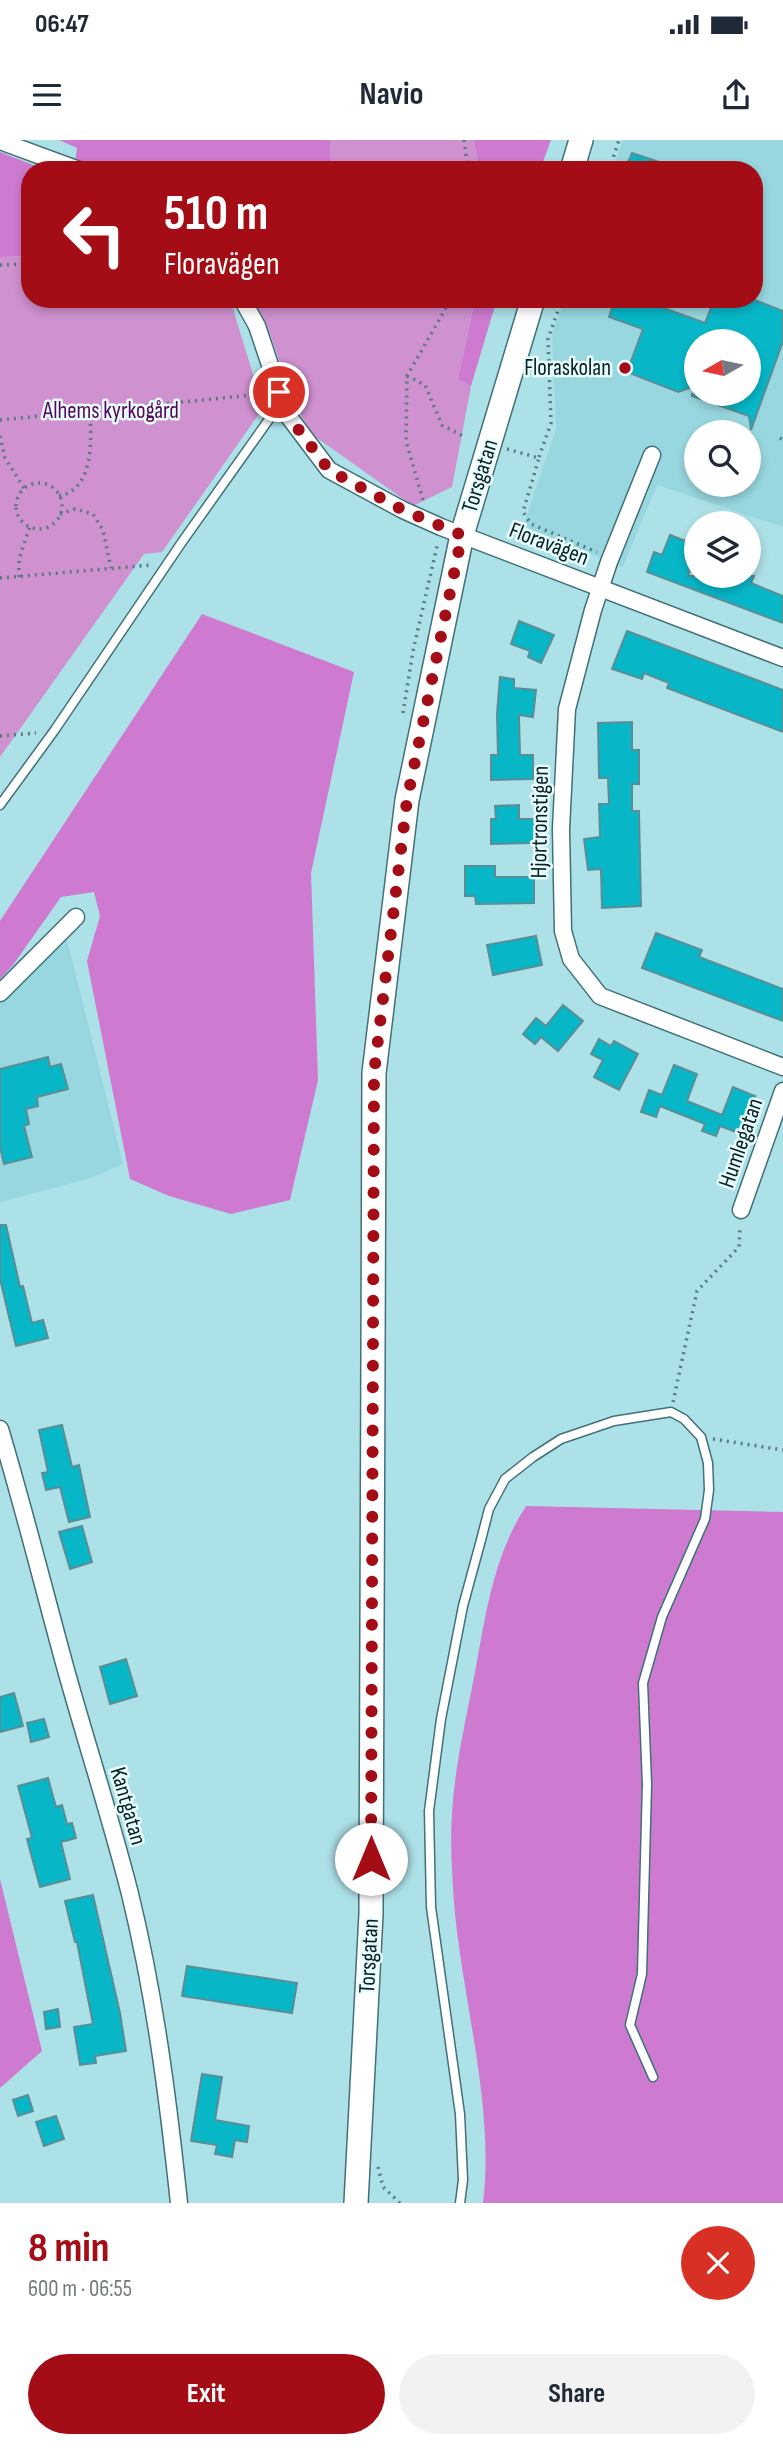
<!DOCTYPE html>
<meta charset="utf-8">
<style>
:root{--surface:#fff;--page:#f2f2f3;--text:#1f2937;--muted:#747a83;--accent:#a50d16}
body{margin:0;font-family:"Sofia Sans Condensed",sans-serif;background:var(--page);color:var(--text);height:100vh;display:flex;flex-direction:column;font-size:26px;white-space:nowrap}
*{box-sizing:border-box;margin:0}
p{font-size:23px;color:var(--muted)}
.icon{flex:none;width:38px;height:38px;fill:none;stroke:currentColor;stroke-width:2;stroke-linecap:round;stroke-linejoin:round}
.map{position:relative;height:2063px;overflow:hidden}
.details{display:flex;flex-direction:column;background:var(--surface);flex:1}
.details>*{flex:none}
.hud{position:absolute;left:21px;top:21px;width:742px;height:147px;border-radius:28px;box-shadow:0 4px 10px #0003;background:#a50d16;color:#fff;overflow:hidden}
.needle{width:46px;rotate:261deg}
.buttons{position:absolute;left:684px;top:189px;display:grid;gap:14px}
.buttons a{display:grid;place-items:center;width:77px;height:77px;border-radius:50%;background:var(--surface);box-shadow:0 4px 10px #0003;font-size:35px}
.pin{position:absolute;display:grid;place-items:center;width:60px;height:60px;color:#fff;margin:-30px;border:4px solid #fff;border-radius:50%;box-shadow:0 2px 7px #0007}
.me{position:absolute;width:77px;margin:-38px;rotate:0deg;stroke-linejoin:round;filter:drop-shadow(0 0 5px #0008)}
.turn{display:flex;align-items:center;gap:24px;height:147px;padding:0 28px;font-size:32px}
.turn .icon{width:91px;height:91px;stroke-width:2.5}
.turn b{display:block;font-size:49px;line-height:60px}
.round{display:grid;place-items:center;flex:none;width:74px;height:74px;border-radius:37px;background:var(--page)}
.overview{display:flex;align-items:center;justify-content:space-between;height:119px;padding:0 28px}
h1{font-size:42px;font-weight:700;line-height:52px;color:var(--accent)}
.cta{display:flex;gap:14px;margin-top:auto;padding:14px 28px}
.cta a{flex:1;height:80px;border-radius:42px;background:var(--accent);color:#fff;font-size:28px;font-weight:700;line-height:80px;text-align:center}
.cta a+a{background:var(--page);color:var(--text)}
.status{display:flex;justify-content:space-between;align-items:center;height:49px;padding:0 35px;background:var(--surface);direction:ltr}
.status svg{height:19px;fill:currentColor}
header{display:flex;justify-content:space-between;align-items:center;height:91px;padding:0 28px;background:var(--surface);font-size:32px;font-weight:700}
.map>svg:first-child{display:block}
.built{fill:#98d7df;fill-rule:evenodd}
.green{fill:#cf91d0}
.forest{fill:#ce7ad0}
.building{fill:#07b7c8;stroke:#5b8d94;stroke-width:2}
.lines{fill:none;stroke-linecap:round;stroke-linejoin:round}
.service-casing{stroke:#407178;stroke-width:11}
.minor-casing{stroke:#407178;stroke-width:19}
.secondary-casing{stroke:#407178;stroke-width:26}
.path{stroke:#567a7e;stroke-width:3.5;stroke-dasharray:2 5;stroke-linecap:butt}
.service{stroke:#fff;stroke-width:8}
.minor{stroke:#fff;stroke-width:16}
.secondary{stroke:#fff;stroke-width:23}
.route{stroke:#a50d16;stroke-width:12;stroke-dasharray:0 21.6}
.poi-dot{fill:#a50d16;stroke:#e7fcfe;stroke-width:2.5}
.labels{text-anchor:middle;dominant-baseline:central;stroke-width:5;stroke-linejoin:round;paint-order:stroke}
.poi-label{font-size:23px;fill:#0a1f22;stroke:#e7fcfe;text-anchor:end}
.park-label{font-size:23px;fill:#57055a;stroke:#e7fcfe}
.street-label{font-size:23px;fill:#0a1f22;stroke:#e7fcfe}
</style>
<div class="status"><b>06:47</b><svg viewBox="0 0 49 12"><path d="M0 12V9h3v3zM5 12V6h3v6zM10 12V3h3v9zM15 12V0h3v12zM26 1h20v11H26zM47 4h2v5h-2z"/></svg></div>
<header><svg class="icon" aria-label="menu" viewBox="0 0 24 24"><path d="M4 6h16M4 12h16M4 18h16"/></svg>Navio<svg class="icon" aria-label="share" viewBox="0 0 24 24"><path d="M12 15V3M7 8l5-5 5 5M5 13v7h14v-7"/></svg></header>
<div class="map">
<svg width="783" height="2063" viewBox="0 0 783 2063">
<rect width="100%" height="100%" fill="#ade1e8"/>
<path class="built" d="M623,0H783V387L657,345L623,427L523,386L556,289L552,193L565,159H754V30H612ZM696,201H749V254H696ZM696,292H749V345H696Z
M67,800L123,1024L88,1039L0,1062V863Z"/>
<path class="green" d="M330,0H474L479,30H331Z
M30,116V159H230L259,254L253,262L264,267L162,412L144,414L0,617V117Z
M253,159H475L458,239L471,246L452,347L413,366L310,293L292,256L267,186Z"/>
<path class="forest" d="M59,0H330L331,30H229L116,23L113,30H74L77,8Z
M474,0H551L540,30H479Z
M0,12L46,30H30V116L0,117Z
M475,159H497L471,246L458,239Z
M202,474L354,532L311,733L318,940L290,1060L231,1074L169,1056L130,1039L87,821L100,776L94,752L61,757L13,825L0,839V781Z
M526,1366L783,1372V2063H483C495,1968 462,1859 454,1763C452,1733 450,1703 452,1673C455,1622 468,1572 477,1521C487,1466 495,1414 526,1366Z
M0,1739L42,1911L0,1948Z"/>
<path class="building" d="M632,13L674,27V30H625Z
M615,159H661L658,166L705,183L714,160L731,165L734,159H752L783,171V201L751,290L749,276L692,256V254H749V201H696V246L678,252L627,232L643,189L609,177Z
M670,395L696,405V413L688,436H754L751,443L783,456V483L647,432L654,412L662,415Z
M519,481L554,495L541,523L528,517L530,511L511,504Z
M627,491L783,550V592L667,548L669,543L644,533L642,539L612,529Z
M500,537L514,539V548L536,550L533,577L519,575L520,615H533V639L491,640V615H498L497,574Z
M632,582V610H639V644H632V671H639L641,766L602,768L601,729L588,730L584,699L600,697L599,664H609L608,638H599L598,583Z
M519,665V679H534V703L491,704V679H496L495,666Z
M465,726H495V737H534V763L476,764L475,756H465Z
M656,793L702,810L699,817L783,849V881L642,828Z
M536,796L542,825L493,835L487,805Z
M563,865L583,881L558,911L541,897L535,904L523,894L536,878L546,886Z
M599,899L611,906L614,901L638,914L619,950L594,937L603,920L591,914Z
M48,917L50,927L61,924L68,949L37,957L38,966L26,969L29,984L24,986L32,1017L4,1024L0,1007V929Z
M674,925L697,934L687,961L722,975L733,947L755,956L751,965L757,967L744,995L720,986L716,996L702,991L705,984L660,966L656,977L641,972L649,950L662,955Z
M0,1085H6L20,1147L23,1146L32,1183L43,1180L48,1198L16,1206L0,1139Z
M62,1285L72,1327L79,1325L90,1377L69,1382L60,1347L46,1350L42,1333L48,1332L39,1290Z
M82,1386L92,1422L70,1429L59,1392Z
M126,1519L137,1556L110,1564L100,1527Z
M14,1553L23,1586L0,1592V1557Z
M44,1579L49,1597L31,1602L27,1583Z
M48,1638L56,1667L62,1665L67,1684L72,1683L76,1698L61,1702L70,1739L40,1747L27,1699L32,1698L18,1646Z
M93,1755L120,1873L126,1911L95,1916L96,1923L80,1925L74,1887L93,1884L77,1802H75L65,1761Z
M187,1826L297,1843L292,1873L182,1856Z
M58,1869L60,1887L46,1889L44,1872Z
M202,1934L222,1937L215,1980L249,1986L247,2002L235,2000L232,2017L215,2014L217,2005L191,2001Z
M28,1955L33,1971L18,1976L13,1960Z
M56,1976L64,1999L44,2006L36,1982Z"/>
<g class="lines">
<g class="service-casing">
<path id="service" d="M0,665L54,591L182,402L282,261
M460,2063L463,2040L460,1974L431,1767L429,1671L441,1579L463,1466L481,1400L489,1369L505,1339L533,1317L561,1299L614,1281L671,1272L684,1279L701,1297L708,1323L709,1350L705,1379L662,1477L643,1543L647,1644L642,1834L630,1885L653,1937"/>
</g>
<g class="minor-casing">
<path id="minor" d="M0,1L79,30
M242,159L257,186L286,273L329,330L403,370L441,387L783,518
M652,315L609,422L593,470L567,569L561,689L563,791L571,819L600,856L783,927
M0,853L76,777
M741,1070L783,951
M0,1289C24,1369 44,1450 66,1530C87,1605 111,1679 130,1754C155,1856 168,1959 179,2063"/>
</g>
<g class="secondary-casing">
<path id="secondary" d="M572,30L581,0
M356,2063L371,1774L374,933L407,660L462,395L533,159"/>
</g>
<path class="path" d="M464,0L468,30
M609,30L619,0
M0,125L30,124
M407,236L425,245L442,285L465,297
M0,280L263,254
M0,296L5,318L24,348
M780,298L783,300
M507,309L539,318L523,372L531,384L597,412
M539,317L551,283L548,199L562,159
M16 366a23 23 0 1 1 46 0a23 23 0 1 1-46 0Z
M59,356C95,349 91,299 90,271
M423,360L406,301L407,236L451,159
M60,374L75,369L93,374L103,390L111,428
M19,437V419L30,386
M0,438L151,425
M403,573L413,511L438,402
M0,596L36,593
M673,1262L697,1151L739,1107L740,1086
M713,1299L783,1310
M378,2027L383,2047L400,2063"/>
<use href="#service" class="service"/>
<use href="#minor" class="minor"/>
<use href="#secondary" class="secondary"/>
</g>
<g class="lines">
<path class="route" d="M279,252L286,273L329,330L403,370L462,395L407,660L374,933L371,1719"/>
</g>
<circle class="poi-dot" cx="625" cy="228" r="7"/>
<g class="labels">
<g class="poi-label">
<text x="611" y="228">Floraskolan</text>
</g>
<g class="park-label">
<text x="111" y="271">Alhems kyrkogård</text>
</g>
<g class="street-label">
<text transform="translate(480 336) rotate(-73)">Torsgatan</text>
<text transform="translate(549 404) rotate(21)">Floravägen</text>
<text transform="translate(540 682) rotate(-89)">Hjortronstigen</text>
<text transform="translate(741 1003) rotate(-71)">Humlegatan</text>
<text transform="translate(128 1666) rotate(74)">Kantgatan</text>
<text transform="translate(369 1816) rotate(-87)">Torsgatan</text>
</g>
</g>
</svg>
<div class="buttons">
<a><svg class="needle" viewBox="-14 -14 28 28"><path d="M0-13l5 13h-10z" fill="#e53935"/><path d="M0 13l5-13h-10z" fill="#747a83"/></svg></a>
<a><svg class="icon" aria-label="search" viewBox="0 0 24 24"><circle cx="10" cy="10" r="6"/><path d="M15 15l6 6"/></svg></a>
<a><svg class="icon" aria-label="layers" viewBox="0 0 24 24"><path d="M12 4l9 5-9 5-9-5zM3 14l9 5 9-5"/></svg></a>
</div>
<div class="pin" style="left:279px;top:252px;background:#d93025"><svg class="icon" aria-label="arrive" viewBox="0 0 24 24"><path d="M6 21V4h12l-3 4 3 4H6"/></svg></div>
<svg class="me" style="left:371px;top:1719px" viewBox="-20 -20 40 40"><circle r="19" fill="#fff"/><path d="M0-13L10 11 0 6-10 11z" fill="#a50d16"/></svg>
<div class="hud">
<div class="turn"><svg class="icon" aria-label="left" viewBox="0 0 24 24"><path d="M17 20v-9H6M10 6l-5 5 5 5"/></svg><div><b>510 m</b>Floravägen</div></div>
</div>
</div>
<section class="details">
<div class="overview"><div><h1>8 min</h1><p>600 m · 06:55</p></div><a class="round" style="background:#d93025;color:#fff"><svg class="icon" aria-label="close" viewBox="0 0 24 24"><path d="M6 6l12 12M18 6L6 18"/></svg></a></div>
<div class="cta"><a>Exit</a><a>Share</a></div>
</section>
